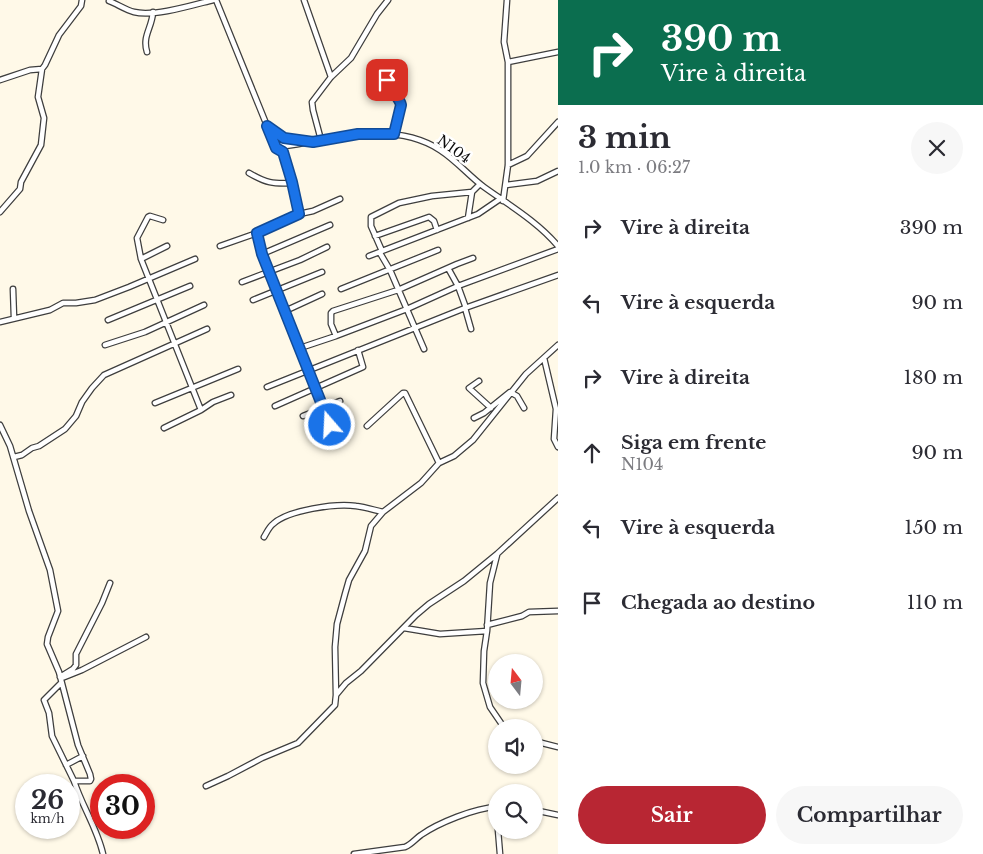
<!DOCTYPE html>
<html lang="pt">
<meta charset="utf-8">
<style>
:root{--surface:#fff;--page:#f7f7f7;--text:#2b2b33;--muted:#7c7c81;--accent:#b82633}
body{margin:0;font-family:"Libre Baskerville",serif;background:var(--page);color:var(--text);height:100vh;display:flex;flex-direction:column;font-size:19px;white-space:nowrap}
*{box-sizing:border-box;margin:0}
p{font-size:16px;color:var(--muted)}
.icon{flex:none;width:28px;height:28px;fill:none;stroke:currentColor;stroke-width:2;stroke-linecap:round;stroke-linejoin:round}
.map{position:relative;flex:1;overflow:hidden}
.panel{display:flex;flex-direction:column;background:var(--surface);width:425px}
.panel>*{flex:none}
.hud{background:#0b6e4f;color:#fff;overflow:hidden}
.needle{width:32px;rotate:344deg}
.fabs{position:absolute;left:488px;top:654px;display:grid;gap:10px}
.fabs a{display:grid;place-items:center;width:55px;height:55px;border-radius:50%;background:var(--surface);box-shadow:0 1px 4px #0004;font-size:25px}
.speed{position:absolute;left:15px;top:774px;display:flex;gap:10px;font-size:25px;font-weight:700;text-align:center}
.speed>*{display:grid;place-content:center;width:65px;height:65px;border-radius:50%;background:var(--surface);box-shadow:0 1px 4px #0004;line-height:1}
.speed small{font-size:12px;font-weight:400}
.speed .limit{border:8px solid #d22;background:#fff;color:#111}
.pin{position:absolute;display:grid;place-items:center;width:42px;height:42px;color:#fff;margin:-21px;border-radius:10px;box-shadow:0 2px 8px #0006}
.me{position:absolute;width:55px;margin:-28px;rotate:341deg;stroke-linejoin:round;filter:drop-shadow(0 0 4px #0008)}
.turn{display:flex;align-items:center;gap:18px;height:105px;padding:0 20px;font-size:22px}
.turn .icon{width:65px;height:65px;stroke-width:2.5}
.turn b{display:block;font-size:35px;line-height:42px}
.round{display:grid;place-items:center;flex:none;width:52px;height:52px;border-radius:26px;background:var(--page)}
.headline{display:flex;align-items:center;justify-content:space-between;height:85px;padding:0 20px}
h1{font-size:30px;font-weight:800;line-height:38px}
.primary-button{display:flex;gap:10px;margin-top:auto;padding:10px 20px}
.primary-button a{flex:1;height:58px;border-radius:30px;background:var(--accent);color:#fff;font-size:20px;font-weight:800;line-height:58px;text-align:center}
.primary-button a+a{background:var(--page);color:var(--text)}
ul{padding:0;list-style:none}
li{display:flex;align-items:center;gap:15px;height:75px;padding:0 20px}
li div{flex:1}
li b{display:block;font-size:19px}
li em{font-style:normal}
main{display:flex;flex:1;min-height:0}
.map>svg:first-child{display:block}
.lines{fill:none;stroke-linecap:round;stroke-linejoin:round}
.minor-casing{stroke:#3e3e3e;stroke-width:7}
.minor{stroke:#fff;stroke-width:4.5}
.route-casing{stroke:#114b97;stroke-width:12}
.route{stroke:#1a73e8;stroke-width:9}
.labels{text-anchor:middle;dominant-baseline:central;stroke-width:5;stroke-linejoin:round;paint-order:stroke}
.street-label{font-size:14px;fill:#0b0b0b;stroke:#fff}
</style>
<main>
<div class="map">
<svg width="558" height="854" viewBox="0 0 558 854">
<rect width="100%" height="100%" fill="#fff9e8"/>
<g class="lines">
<g class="minor-casing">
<path id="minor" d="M216,0L276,148L283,152
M304,0L331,77
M507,0L504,42L508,62L558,52
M109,1C117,4 126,10 134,12C154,17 193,5 213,0
M147,52C142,36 152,28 153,12
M390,76L386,81C390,90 399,96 401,105L394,134
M0,80L30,70L42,69L45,65L59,35L81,6L82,0
M268,127L284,138L304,141
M273,139L278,144L285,146C336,139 393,120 440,150C457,161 469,176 484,187C509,205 538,222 558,246
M321,140L313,110L312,102L331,77L351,58L377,14L388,0
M282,150L292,183L299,214
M508,165L527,156L558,122
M249,173C266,183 273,184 292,183
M506,185L537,181L558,171
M503,201L508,165V62
M0,212L20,189L21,182L41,145L44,118L38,97L42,69
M468,218L472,192
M163,220L150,216L148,217L137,238L141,259L201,410L164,428
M257,233L262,254L330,425
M375,236L429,217L434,221L437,230
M220,246L257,233L299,214L313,211L340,199
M382,251L371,226V217L399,203L432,196L472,192L480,184
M380,253L390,270L424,349
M262,254L330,225
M369,256L478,214L500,199
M141,259L167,246
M448,268L458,286L466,308
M242,282L300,260L327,247
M13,289L14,318
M341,289L438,250
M253,300L322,272
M465,308L471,329
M285,311L322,294
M108,320L190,286
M0,322L50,310L63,303H76L95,300L129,287L195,259
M336,336L331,324V313L333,311L398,290L457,264L473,258
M105,345L145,332L204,305
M300,348L336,336L407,309L458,286L558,249
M544,358L556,409L554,439L558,447
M479,381L469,388L491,408
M267,387L465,308L558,275
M155,403L238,369
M275,406L363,367L358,350
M201,410L213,402L231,395
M303,416L340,401
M474,418L484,413L510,392L517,396L524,408
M0,425L10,446L29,511L50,570L58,611L48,637L47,644L59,672L78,745L90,774L91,779L90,781H74L52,736L49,713L44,700L61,683
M367,426L403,393H405L439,463
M14,457L22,455L32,448L39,446L65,429L76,416L82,402L92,388L104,375L207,329
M264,537C267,532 269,527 273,524C288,510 336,503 356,506C365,507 374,510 383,512L421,483L439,463L454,456L473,440L526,374L558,345
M497,555L490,583L487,631L484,651L483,683L490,707L503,726L506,728
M487,625L522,616L529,612L558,611
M404,628L440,634L487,631
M60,677L73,669L76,665V654L102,603L110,583
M62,678L82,670L146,637
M336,695L335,647L337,624L345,594L349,580L365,551L371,526L383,512
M534,741L558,747
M66,765L83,756
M74,781C82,806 97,828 103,854
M206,786L228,776L262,758L298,743L335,705L336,695L346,683L361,671L416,615L429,604L464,581L497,554L558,498
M534,810L558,815
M498,830L500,854
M354,854L405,847C412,844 415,839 421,835C438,823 475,808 496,807"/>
</g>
<use href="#minor" class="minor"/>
</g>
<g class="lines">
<g class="route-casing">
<path id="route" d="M330,425L262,254L257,233L299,214L292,182L283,152L276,148L267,126L284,138L313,142L358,134H394L401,105C399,95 389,92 387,80"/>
</g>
<use href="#route" class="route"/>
</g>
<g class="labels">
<g class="street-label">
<text transform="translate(454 149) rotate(36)">N104</text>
</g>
</g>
</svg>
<div class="fabs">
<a><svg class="needle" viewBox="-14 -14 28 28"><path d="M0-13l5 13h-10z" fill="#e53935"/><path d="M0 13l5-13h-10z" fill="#7c7c81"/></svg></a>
<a><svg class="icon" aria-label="sound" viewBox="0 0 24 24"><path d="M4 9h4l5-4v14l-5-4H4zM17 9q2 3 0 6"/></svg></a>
<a><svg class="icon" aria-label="search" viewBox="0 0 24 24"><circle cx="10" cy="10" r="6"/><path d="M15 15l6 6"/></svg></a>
</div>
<div class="speed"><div>26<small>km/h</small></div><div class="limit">30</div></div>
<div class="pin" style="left:387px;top:80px;background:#d93025"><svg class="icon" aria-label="arrive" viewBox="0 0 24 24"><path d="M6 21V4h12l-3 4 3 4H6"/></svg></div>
<svg class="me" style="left:330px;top:425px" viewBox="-20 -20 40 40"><circle r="17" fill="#1a73e8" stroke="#fff" stroke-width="3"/><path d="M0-11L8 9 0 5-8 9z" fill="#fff"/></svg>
</div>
<section class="panel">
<div class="hud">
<div class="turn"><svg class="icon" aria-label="right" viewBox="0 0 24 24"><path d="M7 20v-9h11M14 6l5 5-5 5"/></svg><div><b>390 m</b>Vire à direita</div></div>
</div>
<div class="headline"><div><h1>3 min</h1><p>1.0 km · 06:27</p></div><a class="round"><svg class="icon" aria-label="close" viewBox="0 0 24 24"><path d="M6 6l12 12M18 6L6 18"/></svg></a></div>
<ul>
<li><svg class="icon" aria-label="right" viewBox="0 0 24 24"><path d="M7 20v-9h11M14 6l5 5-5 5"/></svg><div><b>Vire à direita</b></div><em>390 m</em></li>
<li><svg class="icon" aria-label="left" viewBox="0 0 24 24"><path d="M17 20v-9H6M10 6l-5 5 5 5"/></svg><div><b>Vire à esquerda</b></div><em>90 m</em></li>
<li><svg class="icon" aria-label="right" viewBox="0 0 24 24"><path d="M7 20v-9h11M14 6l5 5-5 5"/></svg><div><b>Vire à direita</b></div><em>180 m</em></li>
<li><svg class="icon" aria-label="ahead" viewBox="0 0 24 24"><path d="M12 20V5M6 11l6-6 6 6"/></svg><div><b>Siga em frente</b><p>N104</p></div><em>90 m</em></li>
<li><svg class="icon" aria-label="left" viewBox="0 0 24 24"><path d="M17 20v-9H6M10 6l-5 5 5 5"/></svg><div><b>Vire à esquerda</b></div><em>150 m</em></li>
<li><svg class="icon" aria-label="arrive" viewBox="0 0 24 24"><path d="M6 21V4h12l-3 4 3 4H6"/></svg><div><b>Chegada ao destino</b></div><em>110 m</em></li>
</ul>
<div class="primary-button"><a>Sair</a><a>Compartilhar</a></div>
</section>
</main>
